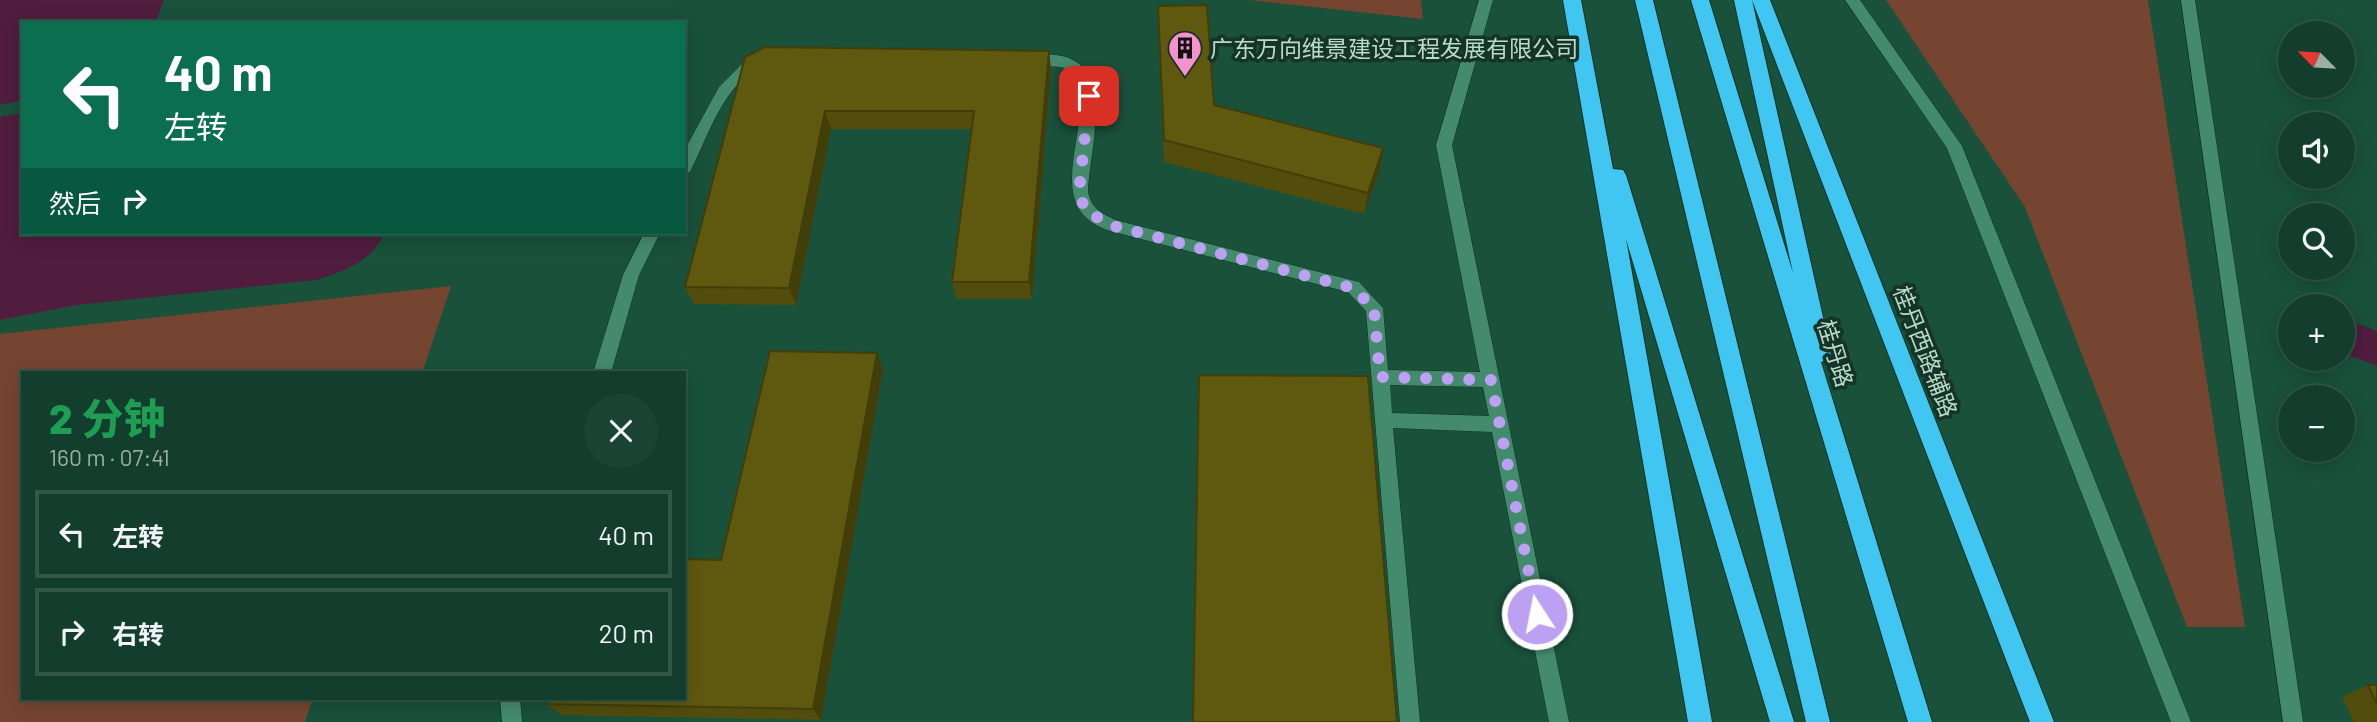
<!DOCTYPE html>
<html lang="zh">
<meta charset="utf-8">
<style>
:root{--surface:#133d2c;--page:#1c4434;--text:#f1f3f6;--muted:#9daea9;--line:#325648}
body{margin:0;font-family:Barlow,"Noto Sans SC",sans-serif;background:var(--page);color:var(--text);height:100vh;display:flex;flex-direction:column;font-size:26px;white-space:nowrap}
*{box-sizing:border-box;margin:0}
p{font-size:23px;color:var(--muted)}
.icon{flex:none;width:38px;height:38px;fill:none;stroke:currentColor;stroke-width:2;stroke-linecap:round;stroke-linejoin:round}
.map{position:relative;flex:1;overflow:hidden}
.drawer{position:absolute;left:21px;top:371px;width:665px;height:329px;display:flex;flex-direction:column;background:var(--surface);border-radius:0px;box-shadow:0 4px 18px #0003,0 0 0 2px var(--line)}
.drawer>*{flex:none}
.hud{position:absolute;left:21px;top:21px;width:665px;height:214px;border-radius:0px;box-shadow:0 4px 18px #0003,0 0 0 2px var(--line);background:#0b6e4f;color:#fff;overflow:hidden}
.needle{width:46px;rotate:294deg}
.fabs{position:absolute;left:2278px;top:21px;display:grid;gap:14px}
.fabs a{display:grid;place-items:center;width:77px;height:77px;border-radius:50%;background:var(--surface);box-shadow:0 4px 18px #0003,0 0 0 2px var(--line);font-size:35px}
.pin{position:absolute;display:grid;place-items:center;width:60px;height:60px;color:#fff;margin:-30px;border-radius:14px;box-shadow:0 4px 10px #0006}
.me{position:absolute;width:77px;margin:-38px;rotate:349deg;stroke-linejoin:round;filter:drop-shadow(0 0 5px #0008)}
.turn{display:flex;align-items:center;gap:24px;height:147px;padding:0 28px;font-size:32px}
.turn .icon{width:91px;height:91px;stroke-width:2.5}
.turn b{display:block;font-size:49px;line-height:60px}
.then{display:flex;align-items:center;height:66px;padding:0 28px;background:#0003;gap:14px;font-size:26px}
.round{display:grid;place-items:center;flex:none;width:74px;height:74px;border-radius:37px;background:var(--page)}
.headline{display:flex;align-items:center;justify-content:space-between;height:119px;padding:0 28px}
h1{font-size:42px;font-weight:800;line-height:52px;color:#1e9e55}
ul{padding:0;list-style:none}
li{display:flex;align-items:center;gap:21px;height:88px;margin:0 14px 10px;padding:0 14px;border:4px solid var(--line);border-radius:0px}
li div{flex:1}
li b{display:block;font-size:26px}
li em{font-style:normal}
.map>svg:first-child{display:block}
.green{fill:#754531}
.water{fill:#501d3e}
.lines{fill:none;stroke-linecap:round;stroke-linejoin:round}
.canal{fill:#501d3e;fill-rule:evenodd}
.minor-casing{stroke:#0d3425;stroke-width:1}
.highway-casing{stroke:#0d3425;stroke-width:2}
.minor{fill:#448b6d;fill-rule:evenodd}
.highway{fill:#40c6f1;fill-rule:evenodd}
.wall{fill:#524c0d}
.shaded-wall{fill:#423e0a}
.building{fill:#5f580f;stroke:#423e0a;stroke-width:2}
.route{stroke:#bca0f2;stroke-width:12;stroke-dasharray:0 21.6}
.labels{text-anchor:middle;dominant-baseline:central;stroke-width:7;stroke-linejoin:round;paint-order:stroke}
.poi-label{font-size:23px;fill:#b9dcca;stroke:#153326;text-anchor:start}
.street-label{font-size:23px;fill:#b9dcca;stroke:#153326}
</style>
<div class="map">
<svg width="2377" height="722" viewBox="0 0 2377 722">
<rect width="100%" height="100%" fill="#19513b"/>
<path class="green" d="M1249,0H1421L1423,19Z
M1886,0H2148L2245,627H2187L2025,207Z
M451,286L422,373H23V698H313L305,722H0V334Z"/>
<path class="water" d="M0,0H164L155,23H23V100L0,105Z
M23,113V233H384C373,261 343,272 316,280L77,305L0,320V117Z"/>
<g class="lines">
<path class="canal" d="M2343,318L2377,331V366L2343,353Z"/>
<g class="minor-casing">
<path id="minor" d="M1479,0H1493L1452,145L1569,722H1549L1492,432L1393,428L1420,722H1400L1366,311L1348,292L1110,231C1045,210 1084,144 1080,95C1079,88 1079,80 1074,74C1060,58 1031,75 1020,60C1027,51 1045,54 1056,55C1118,62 1089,150 1088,192C1092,209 1100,212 1115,220L1359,282L1383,308L1388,370L1480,372L1436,145ZM1390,385L1483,387L1489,416L1392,413Z
M1845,0H1860L1962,146L2191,722H2171L1947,148Z
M2181,0H2195L2303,722H2283Z
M762,56L767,57L769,61C762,71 747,74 738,84C715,109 705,143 690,172L684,174V151L719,87L742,64Z
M644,233H660L639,275L611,373H593L623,275Z
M500,698H520L522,722H502Z"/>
</g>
<g class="highway-casing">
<path id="highway" d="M1563,0H1581L1613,169L1623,170L1626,175L1794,722H1770L1626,239L1712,722H1688Z
M1635,0H1653L1830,722H1806Z
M1691,0H1709L1793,273L1734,0H1752L1831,353L1828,359L1821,362L1932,722H1908Z
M1752,0H1770L2054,722H2030Z"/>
</g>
<use href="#minor" class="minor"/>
<use href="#highway" class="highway"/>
</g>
<path class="wall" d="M1158,6L1214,105L1380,169L1364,214L1164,162Z
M745,57L1051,69L1032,299H957L952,282L971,129H831L796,305L694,304L685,287Z
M883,369L821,720L561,715L547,704L721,560Z
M2368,685H2377V722H2354L2342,697Z"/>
<path class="shaded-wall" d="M1049,51L1051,69L1032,299L1029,282Z
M825,111L831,129L796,305L789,288Z
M1383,148L1380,169L1364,214L1368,193Z
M877,353L883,369L821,720L813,709Z"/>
<path class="building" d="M1207,5L1214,105L1383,148L1368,193L1164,140L1158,6Z
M765,47L1049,51L1029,282H952L974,111H825L789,288L685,287L745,57Z
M770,351L877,353L813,709L547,704L549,698H684V559L721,560Z
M1199,375L1368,376L1397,722H1193Z
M2368,685H2377V704Z"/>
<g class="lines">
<path class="route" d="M1089,96L1079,192L1085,210L1110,225L1353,288L1374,308L1380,377L1491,380L1537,614"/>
</g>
<defs>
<g id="building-pin" transform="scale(1.75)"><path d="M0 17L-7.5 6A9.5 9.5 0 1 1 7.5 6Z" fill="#f790ce" stroke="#153326"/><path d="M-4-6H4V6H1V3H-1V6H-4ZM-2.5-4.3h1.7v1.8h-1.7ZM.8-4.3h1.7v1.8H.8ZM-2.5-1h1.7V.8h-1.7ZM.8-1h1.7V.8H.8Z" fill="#111"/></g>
</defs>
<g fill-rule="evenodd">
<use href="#building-pin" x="1185" y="48"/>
</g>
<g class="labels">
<g class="poi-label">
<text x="1210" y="48">广东万向维景建设工程发展有限公司</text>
</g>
<g class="street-label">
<text transform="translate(1926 351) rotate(69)">桂丹西路辅路</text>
<text transform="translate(1836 353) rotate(73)">桂丹路</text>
</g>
</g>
</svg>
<div class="fabs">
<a><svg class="needle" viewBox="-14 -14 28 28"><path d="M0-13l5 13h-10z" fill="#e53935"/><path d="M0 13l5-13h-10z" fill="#9daea9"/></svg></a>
<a><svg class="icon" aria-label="sound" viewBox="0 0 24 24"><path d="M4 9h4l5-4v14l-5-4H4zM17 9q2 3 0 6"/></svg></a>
<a><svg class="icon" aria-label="search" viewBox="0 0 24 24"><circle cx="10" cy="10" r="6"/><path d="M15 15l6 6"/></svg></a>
<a>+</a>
<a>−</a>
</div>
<div class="pin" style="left:1089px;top:96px;background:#d93025"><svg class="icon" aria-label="arrive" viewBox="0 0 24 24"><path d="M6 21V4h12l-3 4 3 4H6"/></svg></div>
<svg class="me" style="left:1537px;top:614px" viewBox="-20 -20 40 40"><circle r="17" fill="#bca0f2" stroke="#fff" stroke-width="3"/><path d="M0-11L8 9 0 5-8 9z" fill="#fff"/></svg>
<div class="hud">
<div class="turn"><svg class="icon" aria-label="left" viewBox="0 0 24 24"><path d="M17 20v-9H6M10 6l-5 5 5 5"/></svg><div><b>40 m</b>左转</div></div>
<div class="then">然后<svg class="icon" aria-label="right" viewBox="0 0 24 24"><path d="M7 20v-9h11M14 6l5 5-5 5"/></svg></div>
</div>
<section class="drawer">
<div class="headline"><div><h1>2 分钟</h1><p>160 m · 07:41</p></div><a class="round"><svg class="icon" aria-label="close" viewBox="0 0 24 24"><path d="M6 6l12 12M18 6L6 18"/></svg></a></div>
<ul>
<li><svg class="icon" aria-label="left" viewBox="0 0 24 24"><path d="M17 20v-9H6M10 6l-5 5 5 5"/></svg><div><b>左转</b></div><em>40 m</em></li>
<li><svg class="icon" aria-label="right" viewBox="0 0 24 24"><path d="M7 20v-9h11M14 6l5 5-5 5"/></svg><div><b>右转</b></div><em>20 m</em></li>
</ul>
</section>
</div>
